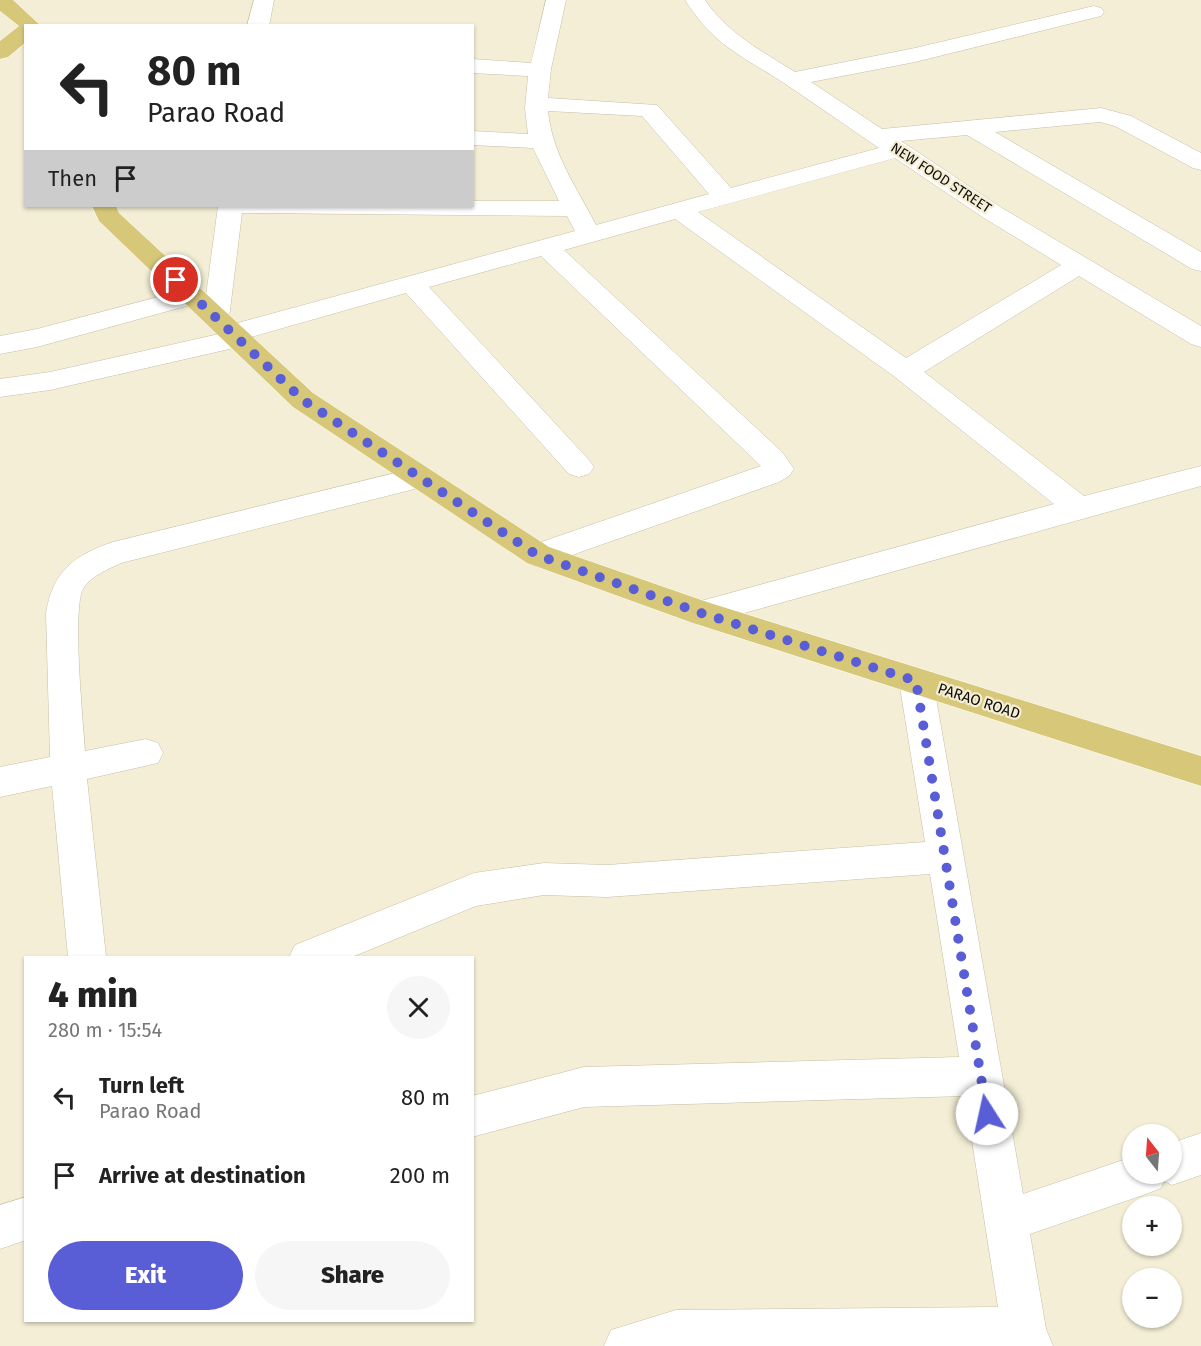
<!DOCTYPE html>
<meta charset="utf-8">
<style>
:root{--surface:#fff;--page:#f6f6f6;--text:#222;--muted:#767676;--accent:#5a5ed6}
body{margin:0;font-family:"Fira Sans",sans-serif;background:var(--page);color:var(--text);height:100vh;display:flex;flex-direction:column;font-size:22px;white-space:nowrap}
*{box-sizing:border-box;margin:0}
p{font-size:20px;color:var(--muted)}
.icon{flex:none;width:33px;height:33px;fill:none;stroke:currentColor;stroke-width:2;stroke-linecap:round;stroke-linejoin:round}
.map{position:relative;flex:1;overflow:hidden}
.sheet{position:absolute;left:24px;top:956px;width:450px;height:366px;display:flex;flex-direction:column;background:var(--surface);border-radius:0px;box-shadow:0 2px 4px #0004}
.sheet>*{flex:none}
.banner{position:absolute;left:24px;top:24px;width:450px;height:183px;border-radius:0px;box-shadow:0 2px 4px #0004;background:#fff;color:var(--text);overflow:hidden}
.needle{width:39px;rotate:343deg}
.fabs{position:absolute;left:1122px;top:1124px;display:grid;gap:12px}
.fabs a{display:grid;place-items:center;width:60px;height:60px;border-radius:50%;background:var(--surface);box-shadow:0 2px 4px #0004;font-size:30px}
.pin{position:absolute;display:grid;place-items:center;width:51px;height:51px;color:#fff;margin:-26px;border:3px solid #fff;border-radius:50%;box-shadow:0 2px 6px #0007}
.me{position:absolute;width:66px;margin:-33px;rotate:350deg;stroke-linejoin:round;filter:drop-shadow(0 0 4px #0008)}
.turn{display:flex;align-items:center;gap:21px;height:126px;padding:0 24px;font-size:27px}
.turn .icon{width:78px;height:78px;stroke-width:2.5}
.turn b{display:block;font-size:42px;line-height:51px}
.then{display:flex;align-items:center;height:57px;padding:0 24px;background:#0003;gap:12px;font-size:22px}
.round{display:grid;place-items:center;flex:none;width:63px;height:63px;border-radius:32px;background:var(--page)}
.overview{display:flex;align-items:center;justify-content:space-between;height:102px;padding:0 24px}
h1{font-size:36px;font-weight:800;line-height:45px}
.cta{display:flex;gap:12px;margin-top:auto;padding:12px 24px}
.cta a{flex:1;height:69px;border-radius:36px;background:var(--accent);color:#fff;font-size:24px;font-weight:800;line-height:69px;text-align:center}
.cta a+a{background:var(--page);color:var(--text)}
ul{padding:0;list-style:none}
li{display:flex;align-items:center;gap:18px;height:78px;padding:0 24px}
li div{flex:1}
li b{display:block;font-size:22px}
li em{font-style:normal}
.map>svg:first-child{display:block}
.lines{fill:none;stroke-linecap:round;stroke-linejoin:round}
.minor-casing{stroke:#c5c0a8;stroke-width:1}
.major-casing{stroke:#fff;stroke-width:1}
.minor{fill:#fff;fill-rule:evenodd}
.major{fill:#d7c879;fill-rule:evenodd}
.route{stroke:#5a5ed6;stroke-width:10;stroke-dasharray:0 18}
.labels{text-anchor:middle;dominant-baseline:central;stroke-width:4.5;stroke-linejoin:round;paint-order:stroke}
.far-street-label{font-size:14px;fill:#0e0c05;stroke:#f3eed5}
.street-label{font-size:15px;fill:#0e0c05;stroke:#f3eed5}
</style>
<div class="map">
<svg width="1201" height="1346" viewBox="0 0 1201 1346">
<rect width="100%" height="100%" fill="#f3eed5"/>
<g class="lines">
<g class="minor-casing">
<path id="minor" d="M254,0H274L269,26H247Z
M546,0H566L551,69L548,98L657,105L731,188L879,148C848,127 818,106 787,85C743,56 715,47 685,0H705C728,34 762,51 795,72L915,48L1094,6L1101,8L1104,12L1101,16L915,62L811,82L882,129L1101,108L1131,116L1201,153V170L1193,168L1115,126L1100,122L995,132L1201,252V271L1192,269L967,135L901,141L1002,208L1201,326V347L1191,344L1079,276L924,372L1084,496L1201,466V486L701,625L690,622L685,613L690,604L1054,504L895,377L675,219L564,250L782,452L794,469L789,476L779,482L538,567L527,563L523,555L527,547L761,466L541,256L429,287L589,460L594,467L589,474L579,477L569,474L406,293L251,337L248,344L238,347L50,390L0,397V379L50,372L219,334L223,327L575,231L567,216L242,213L229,318L225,324L216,327L207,324L203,318L218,206H472V201H559L533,148L472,145V131L528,134L525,108L528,76L472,73V59L531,63ZM548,111L642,116L709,194L596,225C577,188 552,154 548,111ZM895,158L984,218L1061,265L906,358L698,212Z
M192,288L201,290L205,296L201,302L37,347L0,354V336L37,329Z
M420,467L430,471L435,478L430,485L121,563C109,569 90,576 83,589C72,610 83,721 85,751L146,739L158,743L163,753L158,763L87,779L106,957H68L52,786L0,797V767L50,757L46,613C53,571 74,555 113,542Z
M916,668L928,672L933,681L1023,1194L1132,1157V1173H1172V1143L1201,1133V1175L1172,1185L1164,1181L1161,1188L1146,1194L1030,1234L1046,1329L1053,1346H604L611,1330L676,1310L998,1307L965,1096L584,1107L472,1137V1096L584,1067L959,1057L930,874L607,897L544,895L476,906L352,957H289L295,945L474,873L544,863L607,865L925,842L899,681L904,672Z
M26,1197V1240L0,1249V1205Z"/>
</g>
<g class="major-casing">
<path id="major" d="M0,0H13L41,26H26V42L8,57L0,59V41L19,26L0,11Z
M92,206H116L119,213L313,393L549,547L710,603L1201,756V786L690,622L527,563L293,407L99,221Z"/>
</g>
<use href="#minor" class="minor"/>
<use href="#major" class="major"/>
</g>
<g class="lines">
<path class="route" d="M176,280L303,400L537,555L701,613L916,681L987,1114"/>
</g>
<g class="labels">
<g class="far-street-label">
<text transform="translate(941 178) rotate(33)">NEW FOOD STREET</text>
</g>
<g class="street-label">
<text transform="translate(979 701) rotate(18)">PARAO ROAD</text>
</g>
</g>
</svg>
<div class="fabs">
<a><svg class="needle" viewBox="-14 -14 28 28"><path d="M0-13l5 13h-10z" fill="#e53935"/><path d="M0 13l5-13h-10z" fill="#767676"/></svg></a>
<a>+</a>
<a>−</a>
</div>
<div class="pin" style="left:176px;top:280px;background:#d93025"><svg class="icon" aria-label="arrive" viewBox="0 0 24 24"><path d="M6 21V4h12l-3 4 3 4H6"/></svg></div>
<svg class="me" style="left:987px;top:1114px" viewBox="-20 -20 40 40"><circle r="19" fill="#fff"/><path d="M0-13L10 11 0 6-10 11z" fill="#5a5ed6"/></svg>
<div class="banner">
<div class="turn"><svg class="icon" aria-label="left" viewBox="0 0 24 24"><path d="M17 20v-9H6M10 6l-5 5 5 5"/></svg><div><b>80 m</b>Parao Road</div></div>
<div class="then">Then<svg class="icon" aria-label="arrive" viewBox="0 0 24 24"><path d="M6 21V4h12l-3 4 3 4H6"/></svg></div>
</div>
<section class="sheet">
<div class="overview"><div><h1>4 min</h1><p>280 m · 15:54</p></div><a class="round"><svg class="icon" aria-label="close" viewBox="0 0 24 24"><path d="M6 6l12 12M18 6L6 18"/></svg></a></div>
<ul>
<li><svg class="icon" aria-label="left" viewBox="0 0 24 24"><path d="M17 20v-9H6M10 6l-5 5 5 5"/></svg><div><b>Turn left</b><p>Parao Road</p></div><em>80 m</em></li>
<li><svg class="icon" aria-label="arrive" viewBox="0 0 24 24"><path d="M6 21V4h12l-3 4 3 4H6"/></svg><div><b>Arrive at destination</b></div><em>200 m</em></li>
</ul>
<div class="cta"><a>Exit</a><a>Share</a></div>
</section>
</div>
